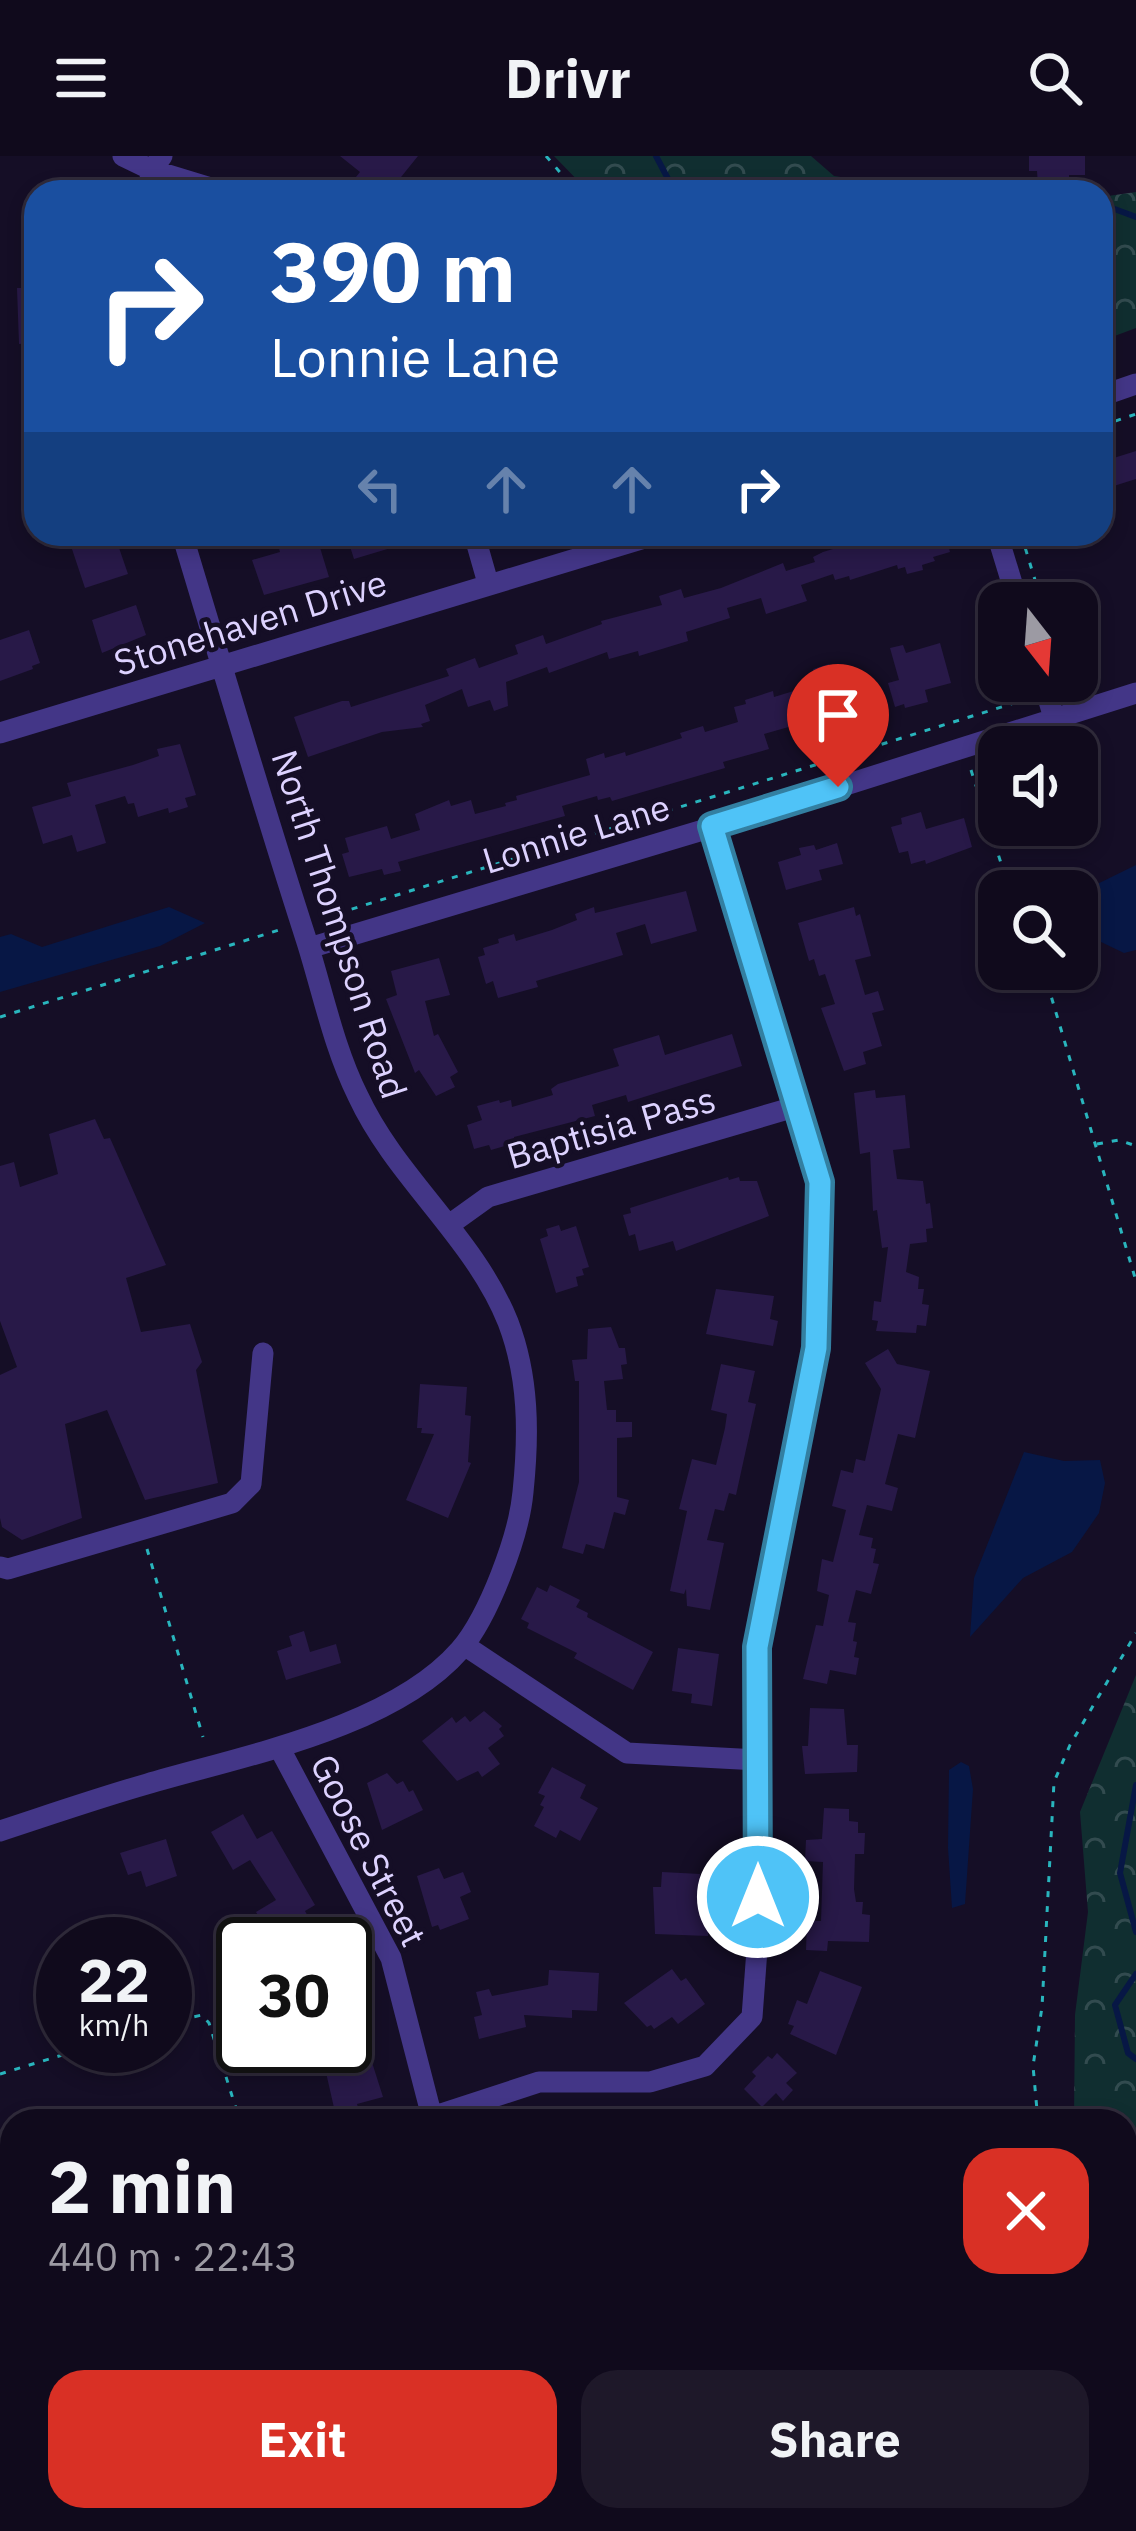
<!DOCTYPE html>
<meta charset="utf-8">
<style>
:root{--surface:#100a1c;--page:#1e1829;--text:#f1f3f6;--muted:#9c9aa3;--line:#302b3b;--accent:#d93025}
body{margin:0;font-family:"IBM Plex Sans",sans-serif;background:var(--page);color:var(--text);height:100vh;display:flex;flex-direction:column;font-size:45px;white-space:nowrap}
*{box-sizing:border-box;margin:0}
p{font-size:39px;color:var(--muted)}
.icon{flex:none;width:66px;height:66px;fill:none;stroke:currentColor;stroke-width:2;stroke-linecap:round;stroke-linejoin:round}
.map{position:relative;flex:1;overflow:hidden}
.side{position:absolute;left:0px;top:1953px;width:1137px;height:423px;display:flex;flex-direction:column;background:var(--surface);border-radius:36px 36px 0 0;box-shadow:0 6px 18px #0003,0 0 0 3px var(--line)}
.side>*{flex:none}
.banner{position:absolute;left:24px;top:24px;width:1089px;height:366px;border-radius:36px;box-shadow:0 6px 18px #0003,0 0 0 3px var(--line);background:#1a4fa0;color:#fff;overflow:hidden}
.needle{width:78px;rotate:163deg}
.tools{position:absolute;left:978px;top:426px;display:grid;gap:24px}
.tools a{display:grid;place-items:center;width:120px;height:120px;border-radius:24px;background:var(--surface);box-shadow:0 6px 18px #0003,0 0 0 3px var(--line);font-size:60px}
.speed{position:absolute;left:36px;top:1761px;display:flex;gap:24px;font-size:60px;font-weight:700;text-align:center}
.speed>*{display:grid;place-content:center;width:156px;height:156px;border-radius:50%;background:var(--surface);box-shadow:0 6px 18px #0003,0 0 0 3px var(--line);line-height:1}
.speed small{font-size:30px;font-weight:400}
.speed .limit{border:6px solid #111;border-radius:18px;background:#fff;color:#111}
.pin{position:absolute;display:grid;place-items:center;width:102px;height:102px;color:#fff;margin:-123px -51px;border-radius:50% 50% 50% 0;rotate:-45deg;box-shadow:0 0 12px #0007}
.pin .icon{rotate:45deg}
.me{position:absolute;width:132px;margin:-66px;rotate:0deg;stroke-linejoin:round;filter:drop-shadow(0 0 9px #0008)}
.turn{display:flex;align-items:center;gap:42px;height:252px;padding:0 48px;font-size:54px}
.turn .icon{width:156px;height:156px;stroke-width:2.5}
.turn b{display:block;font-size:84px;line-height:102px}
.lanes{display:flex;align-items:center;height:114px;padding:0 48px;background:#0003;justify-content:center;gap:60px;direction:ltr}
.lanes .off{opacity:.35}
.round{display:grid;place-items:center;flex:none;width:126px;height:126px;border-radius:36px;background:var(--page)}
.headline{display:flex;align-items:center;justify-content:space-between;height:204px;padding:0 48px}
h1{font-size:72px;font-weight:800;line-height:90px}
.action{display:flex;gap:24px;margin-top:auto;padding:24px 48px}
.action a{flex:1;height:138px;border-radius:36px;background:var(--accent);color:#fff;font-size:48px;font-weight:800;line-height:138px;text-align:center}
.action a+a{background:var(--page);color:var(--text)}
header{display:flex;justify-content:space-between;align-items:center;height:156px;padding:0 48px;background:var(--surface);font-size:54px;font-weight:800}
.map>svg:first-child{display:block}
.forest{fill:url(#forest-crowns)}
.park{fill:url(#park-tufts)}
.water{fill:#071745}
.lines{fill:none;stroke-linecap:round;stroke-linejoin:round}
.stream{stroke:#071745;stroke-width:6}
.building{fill:#281948}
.path{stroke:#29b5bd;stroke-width:3;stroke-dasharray:6 9;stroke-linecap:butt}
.minor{stroke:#433687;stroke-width:21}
.route-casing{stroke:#337fa1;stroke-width:30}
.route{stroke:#4fc3f7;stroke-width:21}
.labels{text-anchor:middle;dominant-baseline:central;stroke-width:9;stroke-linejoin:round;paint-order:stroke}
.street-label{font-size:36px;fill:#ddd2ff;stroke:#150e26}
</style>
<header><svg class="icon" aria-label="menu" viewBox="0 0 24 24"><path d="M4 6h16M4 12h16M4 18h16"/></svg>Drivr<svg class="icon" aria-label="search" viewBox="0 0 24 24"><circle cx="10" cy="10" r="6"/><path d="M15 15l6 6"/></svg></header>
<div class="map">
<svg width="1136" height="2375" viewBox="0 0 1136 2375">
<defs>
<pattern id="forest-crowns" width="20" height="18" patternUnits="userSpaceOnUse" patternTransform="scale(3)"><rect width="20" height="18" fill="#102e30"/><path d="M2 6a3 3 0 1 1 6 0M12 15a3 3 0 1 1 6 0" fill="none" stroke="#324b4f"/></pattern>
<pattern id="park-tufts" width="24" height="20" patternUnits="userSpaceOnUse" patternTransform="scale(3)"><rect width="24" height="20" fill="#102e30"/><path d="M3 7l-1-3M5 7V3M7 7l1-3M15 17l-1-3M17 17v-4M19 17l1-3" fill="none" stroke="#324b4f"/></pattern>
</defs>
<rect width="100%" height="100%" fill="#150e26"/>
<path class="forest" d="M554,0H811L834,20L937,36H589Z
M1136,36V172L1101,185V41Z
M1136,1519V2099L1125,2094V1965H1074L1075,1859L1088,1756L1080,1656Z"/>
<path class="park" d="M1136,1991V2309L1125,2327V1994Z
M352,2364H1103L1096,2375H356Z"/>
<path class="water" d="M1136,709V794L1124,797L1099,785L1089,760L1085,734Z
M169,751L205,767L160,790L0,836V781L11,778L42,791Z
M1024,1296L1064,1305L1100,1304L1105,1327L1099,1357L1072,1396L1023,1422L970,1481L974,1422Z
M961,1606L969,1610L973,1633L965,1748L952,1752L948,1692L949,1614Z"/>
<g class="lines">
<path class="stream" d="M656,0L675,36
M1101,48L1136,61
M1136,1629L1120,1717L1136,1776
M1136,1818L1115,1849L1128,1897L1136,1903
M1125,2338L1136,2323
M1098,2375L1106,2364"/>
</g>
<path class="building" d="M340,0H418L389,36H376L356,21L360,16Z
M1029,0H1085V19H1069V28L1038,30L1037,15H1029Z
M17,132H36V187L19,188Z
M1136,295V323L1101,334V306Z
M67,378H105L109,389L117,386L128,418L85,432Z
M308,378H314L318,385L329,421L264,439L252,404L280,396L278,389Z
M346,378H424V382L354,403Z
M888,378H945L950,396L933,401L935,405L922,409L923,414L907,418L905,411L898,413L897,409L850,424L849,420L835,424L833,418L801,429L807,445L766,458L761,442L727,452L730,462L686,476L688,485L639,500L638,495L609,503L607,496L549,517L547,511L506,526L508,550L494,555L490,544L468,551L462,533L425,549L430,565L421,568L423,571L382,576L308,601L294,561L342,545H349L351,551L449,520L446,513L475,502L479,512L518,498L515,489L543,479L546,488L602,468L601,465L662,449L659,440L681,433L684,442L721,432L783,407L786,415L815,406L813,401L823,396L856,386L858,392L889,382Z
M136,449L146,479L102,497L92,464Z
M29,474L40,507L32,510L33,513L0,525V484Z
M940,487L951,527L925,534L928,546L905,552L904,548L895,551L888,527L899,524L890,492L903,489L906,497Z
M829,508L832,520L854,514L863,546L846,551L850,565L823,573L820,562L764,578L769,593L723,606L725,612L612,645L610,641L598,644L597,640L562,650L565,660L398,706L401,715L384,719L382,713L349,721L342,698L349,696L345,682L387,670L391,683L420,674L415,658L449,644L451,650L471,644L475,658L506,650L505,647L517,644L516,640L590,619L586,603L604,597L605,602L625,596L626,600L682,582L680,577L703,570L705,576L738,566L734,551L746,548L745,544L773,535L774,541L810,530L817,526L813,513Z
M180,588L196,639L185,642L188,651L169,657L168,652L138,661L134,647L128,648L125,640L95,649L106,687L77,696L72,679L43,688L32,651L71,640L67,627L133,609L159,600L157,593Z
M921,656L926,673L964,662L972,691L926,708L925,704L911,708L908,695L899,697L891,671L902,668L901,662Z
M837,687L843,708L819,714L822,724L786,734L778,706L801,699L799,692L814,689L816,694Z
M686,735L697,775L651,788L645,768L616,777L623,799L536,825L538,831L498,842L493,825L486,828L478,801L485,799L483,792L499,787L498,783L514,778L516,785L552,774L577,764L575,758L594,751L595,757Z
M854,751L856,760L860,758L871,800L855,804L865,839L878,835L884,854L872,857L882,890L863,896L866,908L844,915L821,852L835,848L825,818L819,820L814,803L809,805L798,767Z
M439,802L450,839L425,845L434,880L438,878L458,916L450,921L455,931L436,940L419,914L415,917L386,843L397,839L391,815Z
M732,878L742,910L628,946L626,939L592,949L595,960L514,981L515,987L491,994L489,989L474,993L467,969L482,964L477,950L499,944L500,947L511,944L512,951L553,939L551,933L558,928L619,910L613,893L659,879L665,899Z
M875,934L876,942L905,939L910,992L893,994L897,1023L923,1025L926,1048L930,1047L933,1072L926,1073L927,1086L910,1088L906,1116L919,1121L918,1133H924L922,1148L929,1149L926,1170L917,1169L916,1177L876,1175L878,1165L872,1164L874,1145L881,1146L888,1091L882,1092L877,1054L873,1055L870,996L860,998L854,937Z
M95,963L104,983L110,982L166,1109L126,1122L141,1176L190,1168L202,1206L196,1214L218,1327L145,1344L107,1254L65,1268L82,1362L22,1384L2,1371L0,1362V1219L17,1211L0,1165V1010L14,1006L20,1031L58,1018L49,978Z
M728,1021L729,1024L739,1021L740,1025H757L769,1060L676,1095L673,1085L639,1095L635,1078L629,1080L623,1059L631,1057L630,1052Z
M559,1069L561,1075L576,1070L589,1111L582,1113L584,1119L576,1121L578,1130L556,1137L540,1083L548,1080L546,1073Z
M716,1133L774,1140L770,1163L778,1165L773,1190L706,1178Z
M611,1171L619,1192H625L627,1208L621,1209L623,1223L604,1225L607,1254H616V1266H632V1281L617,1282V1341L629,1344L625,1359L614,1356L604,1393L586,1388L583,1398L562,1392L579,1326V1225H575L572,1204L587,1203L588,1173Z
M888,1193L897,1208L930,1215L915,1282L898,1278L885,1328L898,1332L892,1355L867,1349L859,1379L873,1382L871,1392L876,1393L873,1407L879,1408L871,1438L856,1434L848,1466L856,1467L853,1485L857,1486L854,1501L859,1502L856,1519L830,1514L827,1528L803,1523L816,1469L823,1470L829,1439L817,1435L822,1403L833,1406L846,1354L832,1350L841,1314L853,1317L856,1303L865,1305L881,1233L865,1207Z
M721,1208L755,1215L748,1246L756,1248L736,1339L729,1337L724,1355L715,1353L707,1384L724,1387L710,1454L687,1450L686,1433L684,1438L670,1435L687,1355L679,1353L692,1303L716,1309L725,1272L727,1258L711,1254Z
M420,1228L467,1231L465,1259L471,1260L468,1306L471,1307L448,1362L406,1344L434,1278L421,1277L422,1272H417Z
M550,1429L580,1444L576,1451L588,1457L587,1461L653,1496L633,1534L574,1502L577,1497L527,1472L529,1467L521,1463L537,1431L547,1436Z
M304,1475L310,1496L336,1488L341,1507L286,1524L277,1495L292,1490L289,1480Z
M678,1492L719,1498L712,1550L691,1547L692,1538L672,1535Z
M810,1552L844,1553L847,1589H858L857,1616L805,1618L802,1590H808Z
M484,1555L502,1570L499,1573L504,1580L488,1592L500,1608L482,1621L478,1615L457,1625L422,1585L452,1561L456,1567L465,1560L470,1566Z
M552,1611L586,1629L580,1642L598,1652L580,1685L560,1674L556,1682L534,1670L544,1651L540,1649L545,1640L538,1637Z
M387,1617L397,1628L403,1625L409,1636L413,1634L423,1654L382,1674L367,1627Z
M824,1652L849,1653V1665L858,1666V1677H865L864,1698H855L854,1733L856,1746H863L862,1758L870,1759L869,1786L828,1785L827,1795L806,1794L807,1765H821L823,1706L805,1705L806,1684L822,1683Z
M243,1658L257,1683L272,1675L315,1749L305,1755L317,1777L298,1788H275L256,1756L276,1744L250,1704L233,1714L211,1676Z
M166,1683L177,1720L146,1731L141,1715L128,1719L120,1697Z
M439,1712L444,1723L463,1716L471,1736L460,1741L469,1763L440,1774L438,1769L432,1771L417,1720Z
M662,1716L700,1718L699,1752H709L708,1780L655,1778L653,1731H661Z
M672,1813L681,1825L686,1822L705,1848L678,1868L672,1861L654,1873L651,1869L647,1871L624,1847Z
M549,1814L599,1817L597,1855L572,1854V1862L524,1859L526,1871L479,1883L474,1861L482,1859L476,1836L489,1833L492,1840L548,1829Z
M820,1815L862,1831L836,1899L790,1878L794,1870L788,1868L797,1844L807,1848Z
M345,1834H349L383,1941L357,1948L362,1965H337L320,1890H345Z
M777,1897L797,1917L786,1927L793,1934L783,1945L776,1937L762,1951L744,1933L756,1920L752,1916L768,1900L772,1903Z"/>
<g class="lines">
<path class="path" d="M546,0L577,36
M1101,270L1136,258
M1021,378L1042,447
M971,614L1010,735
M323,762L1024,544
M1043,813L1136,1125
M0,861L279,774
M1097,988L1119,984L1136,990
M147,1393L203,1581
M165,1867L202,1859L209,1867L240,1965
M0,1918L92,1890
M1038,1965L1033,1910L1042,1851L1054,1626L1070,1589L1136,1477
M894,2375L898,2364"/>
<path class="minor" d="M123,0L152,14L224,36
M147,36L152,14L162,0
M1101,240L1136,228
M474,378L488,427
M997,378L1018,447
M1043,525L1054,562
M0,577L658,378
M309,792L713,671L1136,537
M449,1069L488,1041L798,950
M0,1411L8,1413L232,1347L251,1328L263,1197
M464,1489L627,1597L758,1604
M280,1593L391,1802L433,1965
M0,1675C49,1659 98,1642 147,1628C242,1600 392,1572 460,1494C489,1460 519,1380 523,1336C529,1278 529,1221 508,1166C474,1081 396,1022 358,940C334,892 323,837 307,786C263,650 223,514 182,378
M432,1961L539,1926H650L705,1910L752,1861L758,1780L757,1491L816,1192L820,1026L713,671"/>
</g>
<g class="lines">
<g class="route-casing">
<path id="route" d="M758,1741L757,1491L816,1192L820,1026L712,670L838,631"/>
</g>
<use href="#route" class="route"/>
</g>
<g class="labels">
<g class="street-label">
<text transform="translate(250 466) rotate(-17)">Stonehaven Drive</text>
<text transform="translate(576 677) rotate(-17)">Lonnie Lane</text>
<text transform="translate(340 768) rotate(72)">North Thompson Road</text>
<text transform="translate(611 971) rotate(-16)">Baptisia Pass</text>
<text transform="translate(369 1694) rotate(63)">Goose Street</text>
</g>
</g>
</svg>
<div class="tools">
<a><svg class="needle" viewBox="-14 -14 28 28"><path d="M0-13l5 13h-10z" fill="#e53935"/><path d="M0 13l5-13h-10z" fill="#9c9aa3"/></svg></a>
<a><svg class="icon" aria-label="sound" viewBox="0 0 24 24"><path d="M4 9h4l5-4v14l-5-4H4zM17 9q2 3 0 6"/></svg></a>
<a><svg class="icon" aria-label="search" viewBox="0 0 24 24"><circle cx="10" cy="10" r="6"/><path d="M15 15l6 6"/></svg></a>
</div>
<div class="speed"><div>22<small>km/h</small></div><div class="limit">30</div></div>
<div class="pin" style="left:838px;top:631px;background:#d93025"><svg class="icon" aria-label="arrive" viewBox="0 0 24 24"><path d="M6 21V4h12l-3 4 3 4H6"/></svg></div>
<svg class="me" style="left:758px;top:1741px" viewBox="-20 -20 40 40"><circle r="17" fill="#4fc3f7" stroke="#fff" stroke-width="3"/><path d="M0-11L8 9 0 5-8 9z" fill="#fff"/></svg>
<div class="banner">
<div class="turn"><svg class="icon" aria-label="right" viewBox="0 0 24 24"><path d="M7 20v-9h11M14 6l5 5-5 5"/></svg><div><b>390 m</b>Lonnie Lane</div></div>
<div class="lanes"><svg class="icon off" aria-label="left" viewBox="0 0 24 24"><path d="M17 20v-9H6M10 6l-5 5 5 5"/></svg><svg class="icon off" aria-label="ahead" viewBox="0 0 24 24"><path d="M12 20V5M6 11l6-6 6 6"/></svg><svg class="icon off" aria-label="ahead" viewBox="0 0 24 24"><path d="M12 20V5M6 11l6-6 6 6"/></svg><svg class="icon" aria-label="right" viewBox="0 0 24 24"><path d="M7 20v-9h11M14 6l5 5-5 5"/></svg></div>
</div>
<section class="side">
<div class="headline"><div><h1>2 min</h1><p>440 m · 22:43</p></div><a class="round" style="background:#d93025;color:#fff"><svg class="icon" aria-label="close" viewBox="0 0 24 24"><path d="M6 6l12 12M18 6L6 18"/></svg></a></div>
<div class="action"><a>Exit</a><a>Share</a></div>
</section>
</div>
